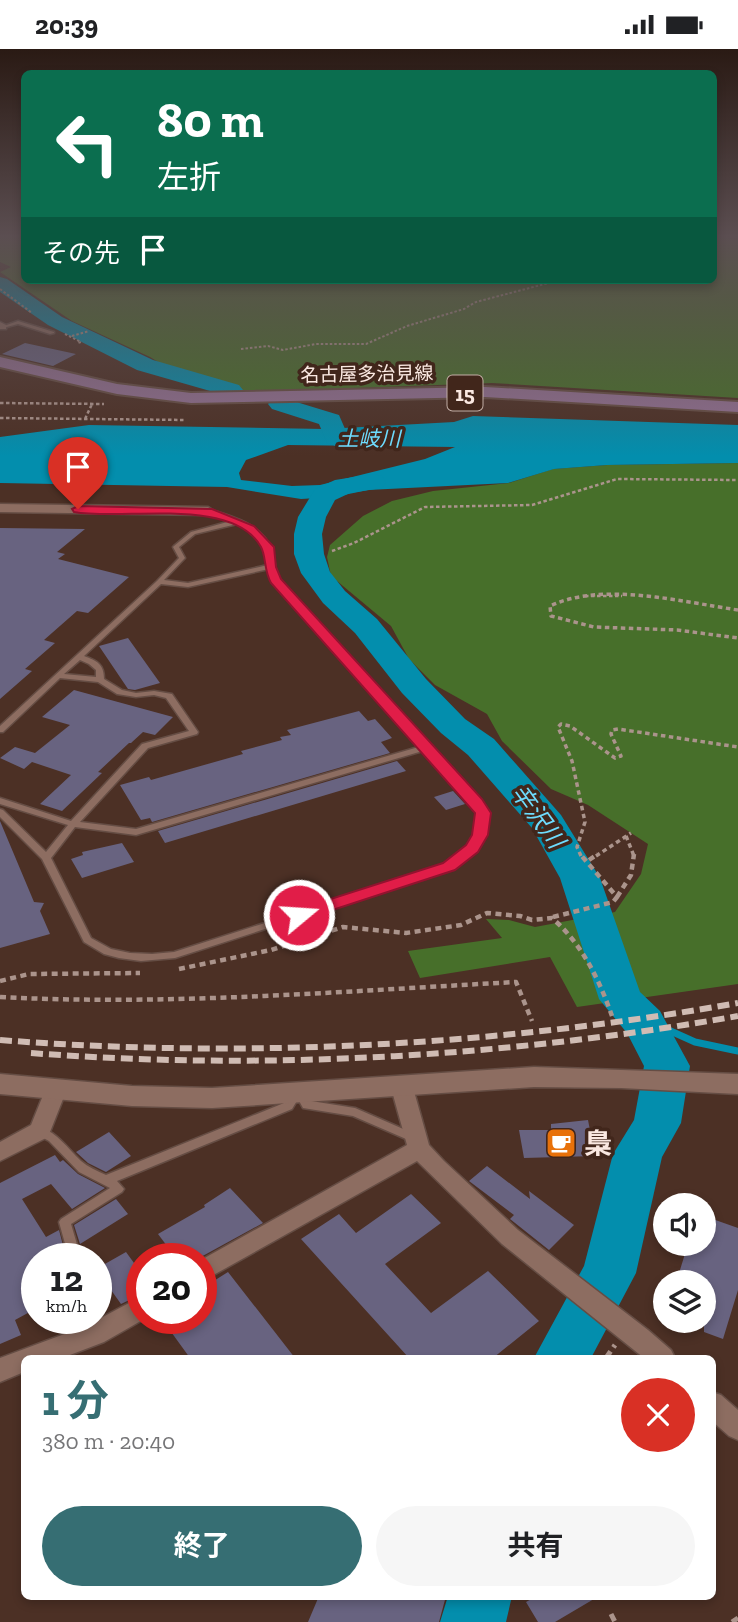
<!DOCTYPE html>
<html lang="ja">
<meta charset="utf-8">
<style>
:root{--surface:#fff;--page:#f6f6f6;--text:#202124;--muted:#757577;--accent:#366e73}
body{margin:0;font-family:"Zilla Slab","Noto Sans JP",serif;background:var(--page);color:var(--text);height:100vh;display:flex;flex-direction:column;font-size:26px;white-space:nowrap}
*{box-sizing:border-box;margin:0}
p{font-size:23px;color:var(--muted)}
.icon{flex:none;width:38px;height:38px;fill:none;stroke:currentColor;stroke-width:2;stroke-linecap:round;stroke-linejoin:round}
.map{position:relative;flex:1;overflow:hidden}
.panel{position:absolute;left:21px;top:1306px;width:695px;height:245px;display:flex;flex-direction:column;background:var(--surface);border-radius:10px;box-shadow:0 4px 10px #0003}
.panel>*{flex:none}
.hud{position:absolute;left:21px;top:21px;width:696px;height:214px;border-radius:10px;box-shadow:0 4px 10px #0003;background:#0b6e4f;color:#fff;overflow:hidden}
.fabs{position:absolute;left:653px;top:1144px;display:grid;gap:14px}
.fabs a{display:grid;place-items:center;width:63px;height:63px;border-radius:50%;background:var(--surface);box-shadow:0 4px 10px #0003;font-size:35px}
.speed{position:absolute;left:21px;top:1194px;display:flex;gap:14px;font-size:35px;font-weight:700;text-align:center}
.speed>*{display:grid;place-content:center;width:91px;height:91px;border-radius:50%;background:var(--surface);box-shadow:0 4px 10px #0003;line-height:1}
.speed small{font-size:18px;font-weight:400}
.speed .limit{border:10px solid #d22;background:#fff;color:#111}
.pin{position:absolute;display:grid;place-items:center;width:60px;height:60px;color:#fff;margin:-72px -30px;border-radius:50% 50% 50% 0;rotate:-45deg;box-shadow:0 0 7px #0007}
.pin .icon{rotate:45deg}
.me{position:absolute;width:77px;margin:-38px;rotate:72deg;stroke-linejoin:round;filter:drop-shadow(0 0 5px #0008)}
.turn{display:flex;align-items:center;gap:24px;height:147px;padding:0 21px;font-size:32px}
.turn .icon{width:91px;height:91px;stroke-width:2.5}
.turn b{display:block;font-size:49px;line-height:60px}
.then{display:flex;align-items:center;height:66px;padding:0 21px;background:#0003;gap:14px;font-size:26px}
.round{display:grid;place-items:center;flex:none;width:74px;height:74px;border-radius:37px;background:var(--page)}
.overview{display:flex;align-items:center;justify-content:space-between;height:119px;padding:0 21px}
h1{font-size:42px;font-weight:700;line-height:52px;color:var(--accent)}
.primary-button{display:flex;gap:14px;margin-top:auto;padding:14px 21px}
.primary-button a{flex:1;height:80px;border-radius:42px;background:var(--accent);color:#fff;font-size:28px;font-weight:700;line-height:80px;text-align:center}
.primary-button a+a{background:var(--page);color:var(--text)}
.status{display:flex;justify-content:space-between;align-items:center;height:49px;padding:0 35px;background:var(--surface);direction:ltr}
.status svg{height:19px;fill:currentColor}
.map>svg:first-child{display:block}
.forest{fill:#476f2a}
.water{fill:#038ead;fill-rule:evenodd}
.lines{fill:none;stroke-linecap:round;stroke-linejoin:round}
.stream{stroke:#038ead;stroke-width:7}
.river{fill:#038ead;fill-rule:evenodd}
.building{fill:#686380}
.service-casing{stroke:#654d44;stroke-width:3}
.minor-casing{stroke:#654d44;stroke-width:3}
.tertiary-casing{stroke:#654d44;stroke-width:3}
.primary-casing{stroke:#654d44;stroke-width:4}
.path-far4{stroke:#ab948c;stroke-width:2;stroke-dasharray:2.5 2;stroke-linecap:butt}
.path-far3{stroke:#ab948c;stroke-width:2.5;stroke-dasharray:3.5 2.5;stroke-linecap:butt}
.path-far2{stroke:#ab948c;stroke-width:3.5;stroke-dasharray:4.5 3.5;stroke-linecap:butt}
.path-far1{stroke:#ab948c;stroke-width:4.5;stroke-dasharray:6 4.5;stroke-linecap:butt}
.path{stroke:#ab948c;stroke-width:5;stroke-dasharray:8 5;stroke-linecap:butt}
.service{fill:#8d6d61;fill-rule:evenodd}
.minor{fill:#8d6d61;fill-rule:evenodd}
.tertiary{fill:#8d6d61;fill-rule:evenodd}
.primary{fill:#8f6f8f;fill-rule:evenodd}
.rail{stroke:#d0bcb4;stroke-width:6;stroke-dasharray:12 6;stroke-linecap:butt}
.route{fill:#e11d48;stroke:#92132f;stroke-width:2}
.labels{text-anchor:middle;dominant-baseline:central;stroke-width:7;stroke-linejoin:round;paint-order:stroke}
.far-street-label{font-size:19px;fill:#fae8e1;stroke:#41261b}
.shield{fill:#41261b;stroke:#c2aea6;stroke-width:2}
.shield-label{font-size:21px;font-weight:bold;fill:#fae8e1}
.far-water-label{font-size:21px;font-style:italic;fill:#6edcfe;stroke:#41261b}
.water-label{font-size:24px;font-style:italic;fill:#6edcfe;stroke:#41261b}
.near-poi-label{font-size:28px;font-weight:bold;fill:#fae8e1;stroke:#41261b;text-anchor:start}
</style>
<div class="status"><b>20:39</b><svg viewBox="0 0 49 12"><path d="M0 12V9h3v3zM5 12V6h3v6zM10 12V3h3v9zM15 12V0h3v12zM26 1h20v11H26zM47 4h2v5h-2z"/></svg></div>
<div class="map">
<svg width="738" height="1573" viewBox="0 0 738 1573">
<rect width="100%" height="100%" fill="#4c3025"/>
<path class="forest" d="M0,187H24V231H714V187L738,191V349L492,334L245,343L176,324L150,308L72,272L0,223L11,218L0,213Z
M738,414V935L577,958L550,908L420,929L408,902L502,889L486,870L509,871L535,878L615,863L641,825L648,795L588,756L551,740L502,692L487,665L435,636L409,610L391,577L331,527L327,508L330,496L363,467L392,452L433,442L509,434L553,420L607,416Z"/>
<path class="water" d="M473,367L738,376V414L607,416L554,420L508,434L368,441L334,448L301,450L227,438L0,434V388L89,376L325,380L454,373ZM288,396L455,398L425,410L320,436L292,437L241,431L239,424L246,411Z"/>
<g class="lines">
<path class="stream" d="M644,974L655,975L695,993L738,1002"/>
<path class="river" d="M0,228L7,230L62,268L153,311L239,336L243,341L239,346L231,348L137,321L48,276L0,243Z
M280,348L339,366L349,389L345,394L336,397L327,394L319,375L272,360L268,355L272,350Z
M373,425L382,427L386,433L382,439L350,444L335,451L326,468L322,485L324,505L330,523L345,542L377,570L426,630L465,670L494,690L561,766L600,829L640,943L660,962L690,1017L681,1074L662,1108L636,1224L591,1309H534L584,1217L613,1105L634,1071L644,1017L627,984L599,950L560,829L532,779L468,706L441,684L402,644L355,584L323,554L301,524L294,505V485L298,468L315,440L335,431Z
M448,1547H512L506,1573H440Z"/>
</g>
<path class="building" d="M25,294L76,305L53,317L2,305Z
M0,479L85,480L57,503L65,505L58,510L129,528L88,564L77,562L44,591L55,594L25,620L32,622L0,650Z
M128,589L160,634L135,641L128,640L99,597Z
M74,641L173,668L155,686L143,683L131,694H129L98,723L102,724L62,762L40,755L71,726L32,713L24,720L0,709L15,698L35,704L70,676L42,668Z
M359,662L368,672L375,670L392,689L381,693L390,704L152,773L150,769L141,771L120,736L149,728L151,731L243,705L241,702L282,691L280,688L291,686L287,681Z
M397,712L406,722L165,794L158,782Z
M453,742L465,755L446,761L434,748Z
M0,772L34,853L44,854L40,862L50,885L0,899Z
M122,794L134,813L82,829L71,810L83,806L82,803Z
M588,1071L595,1107L524,1109L519,1081H551V1075Z
M109,1083L131,1107L106,1123L88,1114L76,1103Z
M55,1106L60,1113L63,1111L78,1125L105,1139L72,1160L51,1135L22,1150L46,1188L59,1181L65,1204L56,1209H37V1259L15,1271L21,1286L0,1295V1134Z
M487,1117L530,1150L529,1142L574,1176L549,1201L510,1170L514,1166L469,1132Z
M230,1139L263,1174L199,1209H176L158,1185L205,1158L204,1156Z
M411,1145L441,1174L385,1215L431,1264L488,1222L539,1272L493,1309H409L301,1190L339,1165L356,1184Z
M116,1150L128,1165L80,1195L74,1176Z
M704,1167L738,1179V1241L723,1290L704,1283V1234H676L688,1195H704Z
M126,1203L142,1225V1245L121,1255L96,1220Z
M228,1223L295,1309H190L161,1269H201V1240Z
M319,1547H446L439,1573H308Z
M537,1547H599L555,1573H538L526,1553Z"/>
<g class="lines">
<g class="service-casing">
<path id="service" d="M18,272L54,283V284L50,285L18,275L3,279L1,278Z
M208,460C232,467 264,476 272,502C275,511 275,521 278,530L480,751C496,783 477,802 452,820L175,909L141,912L119,909L104,905L84,893L42,810L0,768V760L3,761L46,803L68,776L0,755V749L71,772L142,695L189,682L166,649L154,646L136,648L117,645L98,633L60,629L3,683H0V677L157,532L179,509L173,498L174,497L191,483L231,472L206,463L205,462ZM237,475C257,485 265,494 268,516L188,534L164,531L185,509L179,498L195,485ZM269,520L273,532L422,697L136,780L80,773L148,699L197,685L198,683L172,645L154,642L136,644L122,641L104,630C104,615 97,612 84,607L161,535L188,538ZM80,611L89,615L96,621V628L64,625ZM426,701L473,754C486,784 469,800 446,816L174,903L152,905L130,904L111,900L91,889L51,809L75,778L136,786Z
M295,1042L306,1043L311,1052L355,1059L417,1086L419,1089L417,1092L413,1093L353,1067L303,1059L298,1050L292,1060L117,1132L124,1140L122,1143L71,1175L81,1209H69L59,1173L61,1170L110,1139L79,1123L49,1092L36,1085L34,1082L36,1079L40,1078C58,1084 67,1099 81,1112C88,1118 97,1122 106,1126L284,1054L291,1043Z"/>
</g>
<g class="minor-casing">
<path id="minor" d="M0,273L6,276V280H0Z
M0,455L208,458L214,462L208,466L0,463Z
M401,1027L409,1029L412,1035L429,1096L444,1112L518,1181L648,1281L671,1301L675,1309H644L502,1195L417,1112L201,1233V1211L407,1096L390,1035L393,1029Z
M56,1032L64,1034L67,1040L48,1088L0,1112V1093L31,1076L48,1034Z
M142,1247V1269H146L104,1293L62,1309H24V1323L0,1333V1309L86,1277Z
M712,1343L721,1346L738,1361V1391L729,1387L712,1372Z"/>
</g>
<g class="tertiary-casing">
<path id="tertiary" d="M534,1018L738,1025V1045L621,1039L534,1038L212,1059L132,1057L0,1045V1025L132,1037L212,1039Z"/>
</g>
<g class="primary-casing">
<path id="primary" d="M0,308L117,335L191,344L485,338L738,353V363L485,348L191,354L117,345L0,318Z"/>
</g>
<path class="path-far4" d="M0,240L32,264
M65,285L81,293L78,294
M72,287L89,282
M241,300L268,297L283,301L316,295H366L407,277L464,260L476,253L560,231"/>
<path class="path-far3" d="M0,354L104,355
M0,369L186,371
M85,370L92,355
M332,502L354,494L425,458L532,456L617,430L738,431
M585,547H622"/>
<path class="path-far2" d="M738,561C682,553 603,532 550,557L551,567L594,578L677,581L738,589
M626,787L634,807
M581,807L577,798L585,773L572,712L558,678L561,675L570,677L615,709L621,707L611,685L612,681L618,680L738,698
M596,807L631,784"/>
<path class="path-far1" d="M589,811L598,805
M617,848L631,826L634,805
M553,868L613,853L617,848L580,805
M179,920L271,901L343,878L406,884L461,876L487,864L520,867L532,871L552,869C582,895 599,930 612,967
M0,932L29,925L140,924
M0,948C172,957 345,942 516,933L532,972"/>
<path class="path" d="M606,1309L615,1296
M611,1565L615,1573
M732,1573L738,1569"/>
<use href="#service" class="service"/>
<use href="#minor" class="minor"/>
<use href="#tertiary" class="tertiary"/>
<use href="#primary" class="primary"/>
<path class="rail" d="M0,991C245,1010 496,997 738,954
M31,1004C266,1022 506,1008 738,967"/>
</g>
<linearGradient id="sky" x2="0" y2="1"><stop stop-color="#2a1a14"/><stop offset="0.46" stop-color="#5b4e51"/><stop offset="1" stop-color="#5b4e51" stop-opacity="0"/></linearGradient>
<rect width="738" height="407" fill="url(#sky)"/>
<path class="route" d="M78,457L212,460L254,477L274,498L276,518L281,530L482,750L491,764L488,786L478,803L455,821L305,870H293L291,866L293,862L443,814L466,796L472,786L475,764L271,534C264,522 266,507 261,498C233,447 122,472 74,463L72,460Z"/>
<defs>
<g id="cafe-square" transform="scale(1.575)"><rect x="-9" y="-9" width="18" height="18" rx="4" fill="#e8710a" stroke="#41261b"/><path d="M-5.5-4.5H6V0H3Q3 3.5 0 3.5H-2.5Q-5.5 3.5-5.5 0ZM3-3.2v2h1.7v-2ZM-6 4.5H4V6H-6Z" fill="#fff"/></g>
</defs>
<g fill-rule="evenodd">
<use href="#cafe-square" x="561" y="1094"/>
</g>
<g class="labels">
<g class="far-street-label">
<text transform="translate(367 325) rotate(-1)">名古屋多治見線</text>
</g>
<rect class="shield" x="447.5" y="326.5" width="35" height="35" rx="5"/>
<g class="shield-label">
<text x="465" y="344">15</text>
</g>
<g class="far-water-label">
<text x="369" y="389">土岐川</text>
</g>
<g class="water-label">
<text transform="translate(538 767) rotate(54)">辛沢川</text>
</g>
<g class="near-poi-label">
<text x="584" y="1094">梟</text>
</g>
</g>
</svg>
<div class="fabs">
<a><svg class="icon" aria-label="sound" viewBox="0 0 24 24"><path d="M4 9h4l5-4v14l-5-4H4zM17 9q2 3 0 6"/></svg></a>
<a><svg class="icon" aria-label="layers" viewBox="0 0 24 24"><path d="M12 4l9 5-9 5-9-5zM3 14l9 5 9-5"/></svg></a>
</div>
<div class="speed"><div>12<small>km/h</small></div><div class="limit">20</div></div>
<div class="pin" style="left:78px;top:460px;background:#d93025"><svg class="icon" aria-label="arrive" viewBox="0 0 24 24"><path d="M6 21V4h12l-3 4 3 4H6"/></svg></div>
<svg class="me" style="left:299px;top:866px" viewBox="-20 -20 40 40"><circle r="17" fill="#e11d48" stroke="#fff" stroke-width="3"/><path d="M0-11L8 9 0 5-8 9z" fill="#fff"/></svg>
<div class="hud">
<div class="turn"><svg class="icon" aria-label="left" viewBox="0 0 24 24"><path d="M17 20v-9H6M10 6l-5 5 5 5"/></svg><div><b>80 m</b>左折</div></div>
<div class="then">その先<svg class="icon" aria-label="arrive" viewBox="0 0 24 24"><path d="M6 21V4h12l-3 4 3 4H6"/></svg></div>
</div>
<section class="panel">
<div class="overview"><div><h1>1 分</h1><p>380 m · 20:40</p></div><a class="round" style="background:#d93025;color:#fff"><svg class="icon" aria-label="close" viewBox="0 0 24 24"><path d="M6 6l12 12M18 6L6 18"/></svg></a></div>
<div class="primary-button"><a>終了</a><a>共有</a></div>
</section>
</div>
